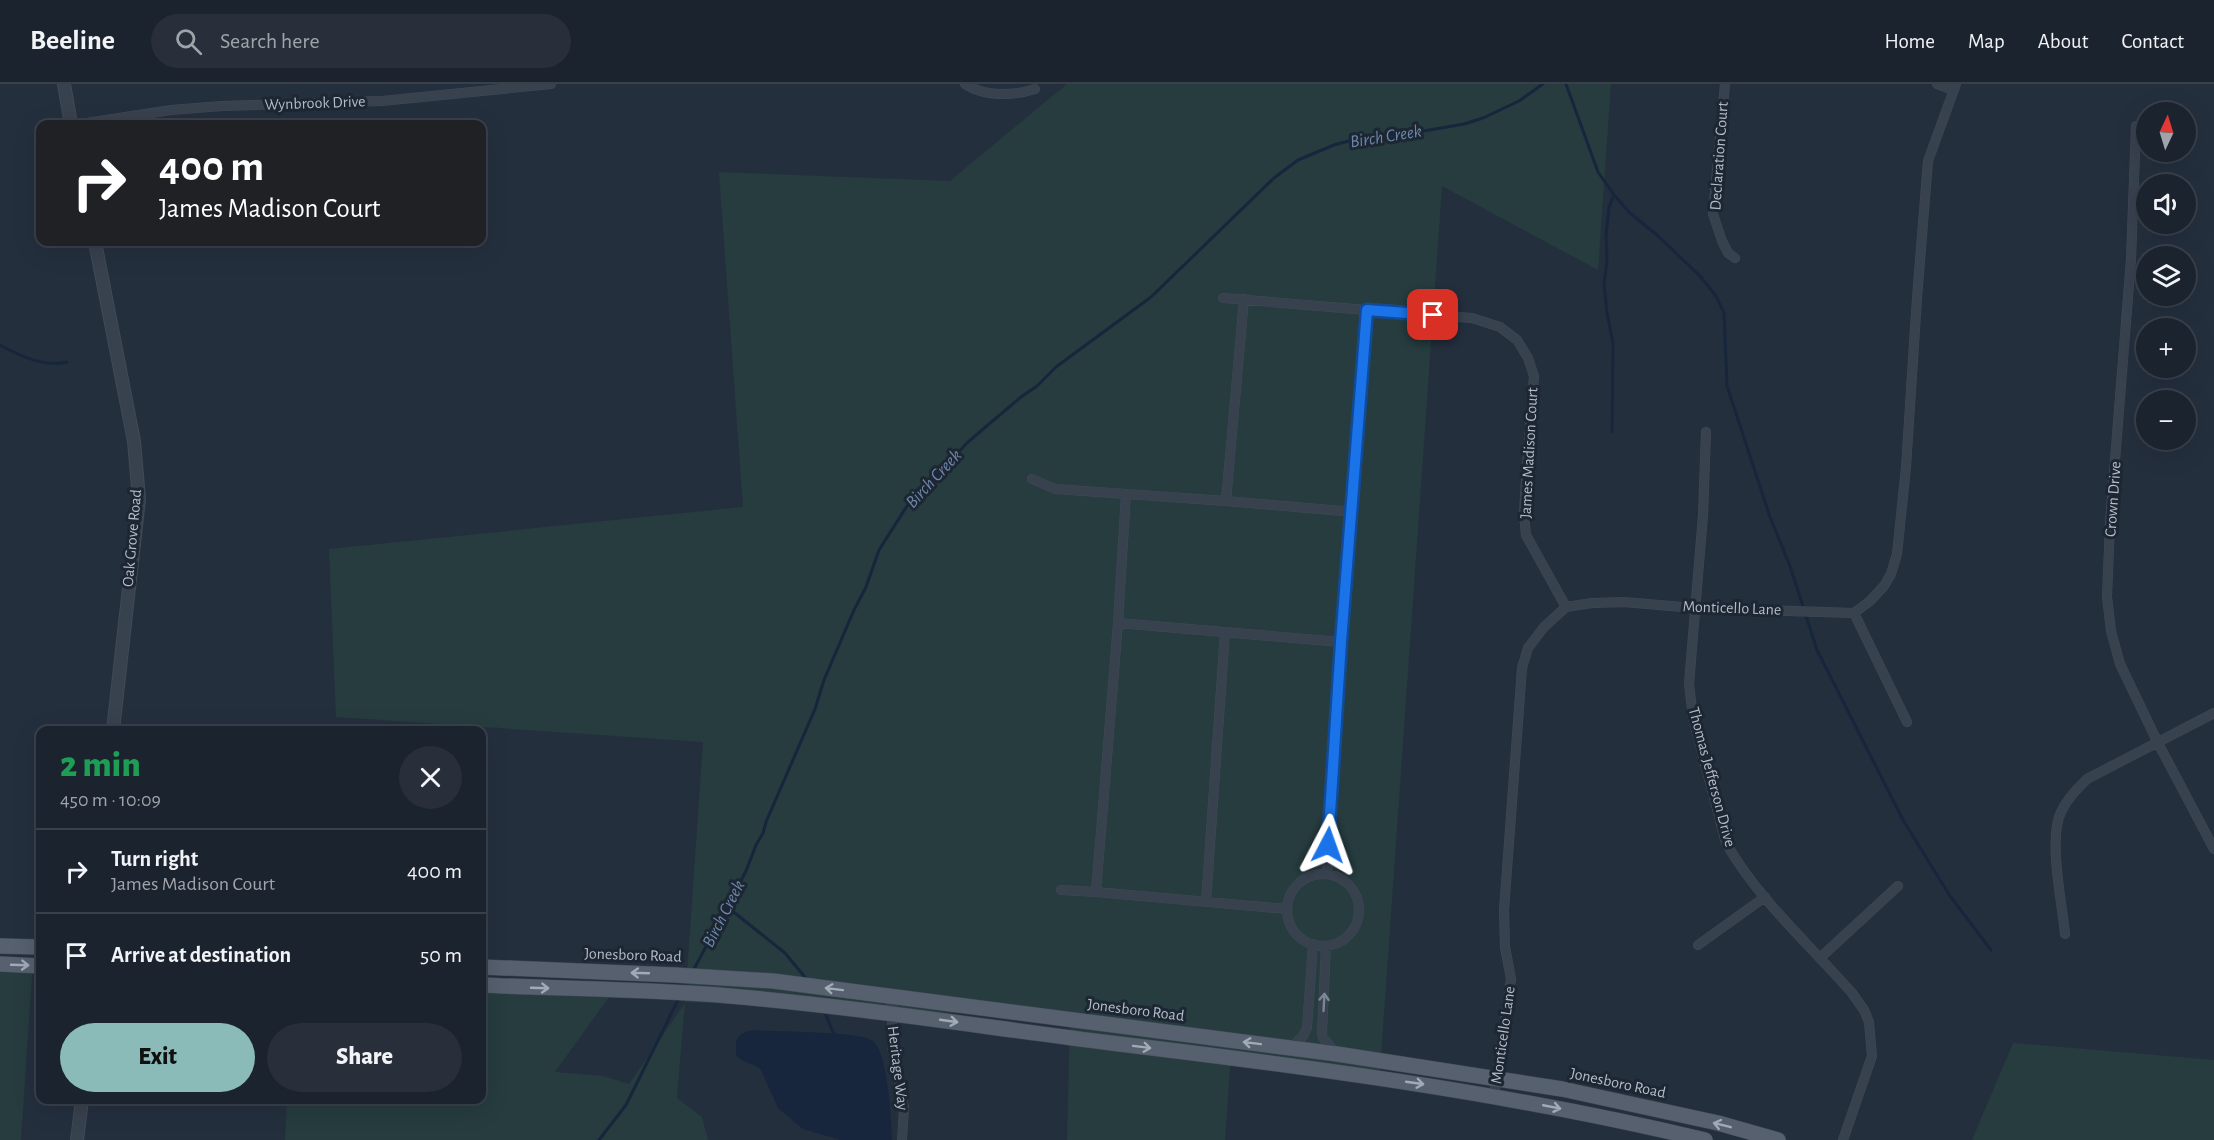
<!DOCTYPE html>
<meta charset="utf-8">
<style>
:root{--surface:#1b232e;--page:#282f3a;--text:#f1f3f6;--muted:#a0a4aa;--line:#39404a;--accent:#8bbbb9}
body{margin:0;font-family:"Alegreya Sans",sans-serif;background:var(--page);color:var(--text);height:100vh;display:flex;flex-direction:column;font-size:22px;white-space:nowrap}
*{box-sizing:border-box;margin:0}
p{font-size:20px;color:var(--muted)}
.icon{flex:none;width:33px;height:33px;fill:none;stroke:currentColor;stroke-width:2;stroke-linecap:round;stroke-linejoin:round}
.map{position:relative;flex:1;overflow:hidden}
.details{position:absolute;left:36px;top:642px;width:450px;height:378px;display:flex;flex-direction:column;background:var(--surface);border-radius:12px;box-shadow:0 6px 24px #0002,0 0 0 2px var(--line)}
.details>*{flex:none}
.banner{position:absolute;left:36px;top:36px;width:450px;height:126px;border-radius:12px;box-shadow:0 6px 24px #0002,0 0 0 2px var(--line);background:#202124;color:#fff;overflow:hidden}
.needle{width:39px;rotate:4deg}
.controls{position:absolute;left:2136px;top:18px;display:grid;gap:12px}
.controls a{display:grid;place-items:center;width:60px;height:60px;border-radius:50%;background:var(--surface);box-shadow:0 6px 24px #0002,0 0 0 2px var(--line);font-size:30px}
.pin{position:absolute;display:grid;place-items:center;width:51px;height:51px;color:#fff;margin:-26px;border-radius:12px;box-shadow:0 3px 9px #0006}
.me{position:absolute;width:66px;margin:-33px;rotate:4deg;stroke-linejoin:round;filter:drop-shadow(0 0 4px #0008)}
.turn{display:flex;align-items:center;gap:21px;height:126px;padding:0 24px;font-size:27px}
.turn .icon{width:78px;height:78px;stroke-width:2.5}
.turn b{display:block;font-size:42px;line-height:51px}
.round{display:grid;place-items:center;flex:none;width:63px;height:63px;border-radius:32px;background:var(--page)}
.headline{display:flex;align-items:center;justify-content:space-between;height:102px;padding:0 24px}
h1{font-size:36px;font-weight:800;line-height:45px;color:#1e9e55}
.button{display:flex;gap:12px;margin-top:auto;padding:12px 24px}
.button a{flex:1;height:69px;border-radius:36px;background:var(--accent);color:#111;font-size:24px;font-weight:800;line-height:69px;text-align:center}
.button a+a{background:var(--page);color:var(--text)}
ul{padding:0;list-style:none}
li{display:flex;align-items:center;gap:18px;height:84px;padding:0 24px;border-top:2px solid var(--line)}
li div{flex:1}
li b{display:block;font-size:22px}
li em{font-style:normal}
header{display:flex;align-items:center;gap:36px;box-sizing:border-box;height:84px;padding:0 30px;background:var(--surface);border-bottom:2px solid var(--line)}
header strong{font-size:28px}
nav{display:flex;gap:33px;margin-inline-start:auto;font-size:21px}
.search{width:420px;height:54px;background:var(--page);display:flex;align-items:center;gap:15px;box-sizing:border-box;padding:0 21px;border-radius:33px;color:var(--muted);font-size:22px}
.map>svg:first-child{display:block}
.green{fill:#263c3f}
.water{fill:#17263c}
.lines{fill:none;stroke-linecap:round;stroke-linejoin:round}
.stream{stroke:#17263c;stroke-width:3}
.minor-casing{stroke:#414a57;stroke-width:10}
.tertiary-casing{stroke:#414a57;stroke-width:14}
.primary-casing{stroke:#414a57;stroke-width:16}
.minor{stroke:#38414e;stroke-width:9}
.tertiary{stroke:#38414e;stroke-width:12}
.primary{stroke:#56606e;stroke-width:15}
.oneway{stroke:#a1aab7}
.oneway2{stroke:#7c8592}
.route-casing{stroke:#114b97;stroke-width:15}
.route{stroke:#1a73e8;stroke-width:10}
.labels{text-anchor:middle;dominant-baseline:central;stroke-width:6;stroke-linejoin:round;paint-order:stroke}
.street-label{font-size:16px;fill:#b4bcc9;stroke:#1d2633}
.water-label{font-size:18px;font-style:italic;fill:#6d86a8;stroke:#1d2633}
</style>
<header>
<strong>Beeline</strong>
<div class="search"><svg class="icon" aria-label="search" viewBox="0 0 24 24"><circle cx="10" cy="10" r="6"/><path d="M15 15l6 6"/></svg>Search here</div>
<nav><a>Home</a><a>Map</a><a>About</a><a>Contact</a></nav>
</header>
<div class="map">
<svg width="2214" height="1056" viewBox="0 0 2214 1056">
<rect width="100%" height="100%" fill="#242f3e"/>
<path class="green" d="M1067,0H1611L1598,186L1442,102L1380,987L1231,970L1225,1056H1067L1070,934L685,918L677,1014L702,1033L708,1056H285L287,1016H482V905L609,913L555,988L603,992L629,1000L685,919L703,658L336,633L329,465L743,423L719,88L950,97Z
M0,877L33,879L21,1056H0Z
M2013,959L2214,976V1056H1972Z"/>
<path class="water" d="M754,946C775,948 862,947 873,957C888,969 892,1037 892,1056H841L803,1045L778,1024L761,986C755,979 745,980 739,974C735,971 736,969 736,965C735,951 742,948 754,946Z"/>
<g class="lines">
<path class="stream" d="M1566,0L1598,88L1614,111L1629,128L1658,152L1700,192L1716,212L1724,229L1727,302L1770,433L1790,482L1817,566L1903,736L1950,812L1991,866
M0,261C18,271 46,284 67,278
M1612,348L1613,259L1607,229L1604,201L1607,175L1606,152L1609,123L1614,111
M726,822L785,869L808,897
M693,887L746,787L756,761L763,749L766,738L815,625L824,596L854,526L866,503L879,466L907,422L968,358L1021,313L1037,302L1056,283L1151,213L1274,94L1298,76L1334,61L1349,57L1406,48L1424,47L1464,40L1483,34L1519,17L1543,0
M824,927L834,950
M599,1056L626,1021L679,914"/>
<g class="minor-casing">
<path id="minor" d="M965,0C985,13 1013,12 1035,5
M1725,0L1713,130L1722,157L1728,169L1735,174
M1937,0L1953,6
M80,40L171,26L222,22L382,17L551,0
M2136,42L2131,175L2110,439L2107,513L2111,547L2120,580L2158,659L2214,765
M1223,214L1367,226L1341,558
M1244,215L1226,417L1353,428
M1367,226L1472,234L1500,243L1517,256L1528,274L1534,292L1526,396L1524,430L1526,451L1566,523
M1706,348L1703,431L1689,600L1693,634L1726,759C1758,815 1809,860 1852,909L1864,926L1869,938L1872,972L1843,1056
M1032,395L1055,405L1226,417
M1854,529L1907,638
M1118,539L1126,410
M1287 826a36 36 0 1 1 72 0a36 36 0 1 1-72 0Z
M1061,806L1096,808
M1206,818L1225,548
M1287,825L1096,808L1118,539L1341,558L1327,790
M2065,850C2062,818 2048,755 2061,728C2067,715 2077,705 2087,695L2214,629
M1698,861L1765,813
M1326,862L1322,949L1323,954L1337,970
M1821,873L1898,802
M892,912V962L904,1024L902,1056
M1291,964L1303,952L1307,944L1313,860
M1494,1012L1511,895L1505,863L1504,826L1522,584L1528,564L1544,543L1566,523L1592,519L1624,518L1694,524L1854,529L1870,517L1884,502L1891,490L1897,470L1906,383L1917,214L1928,77L1956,0"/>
</g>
<g class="tertiary-casing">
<path id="tertiary" d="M64,0L71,40
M95,158L134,357L139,415L113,646
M77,1056L82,1016"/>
</g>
<g class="primary-casing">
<path id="primary" d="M0,862L40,863
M0,880L40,882
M482,883L675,891L773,897L1337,970L1562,1005L1718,1039L1778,1056
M482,901C564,905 647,905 730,912C857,923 984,943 1111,959C1311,983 1509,1009 1705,1056"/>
</g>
<use href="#minor" class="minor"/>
<use href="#tertiary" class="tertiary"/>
<use href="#primary" class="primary"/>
</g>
<defs><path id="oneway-shaft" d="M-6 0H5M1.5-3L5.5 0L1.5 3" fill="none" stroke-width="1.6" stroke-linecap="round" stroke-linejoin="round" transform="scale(1.5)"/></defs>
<g class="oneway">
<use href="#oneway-shaft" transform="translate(20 881) rotate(2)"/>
<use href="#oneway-shaft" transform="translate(640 889) rotate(-178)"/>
<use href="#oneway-shaft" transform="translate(540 904) rotate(2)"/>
<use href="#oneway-shaft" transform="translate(834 905) rotate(-173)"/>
<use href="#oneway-shaft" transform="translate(949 937) rotate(8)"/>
<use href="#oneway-shaft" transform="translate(1252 959) rotate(-173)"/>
<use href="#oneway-shaft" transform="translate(1142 963) rotate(7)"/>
<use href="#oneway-shaft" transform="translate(1415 999) rotate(8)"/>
<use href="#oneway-shaft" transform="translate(1552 1023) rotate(11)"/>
<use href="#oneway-shaft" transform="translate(1722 1041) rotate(-166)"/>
</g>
<use class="oneway2" href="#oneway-shaft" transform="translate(1324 918) rotate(-87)"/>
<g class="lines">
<g class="route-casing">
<path id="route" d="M1328,761L1341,558L1367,226L1433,231"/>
</g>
<use href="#route" class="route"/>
</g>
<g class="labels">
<g class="street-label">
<text transform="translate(315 19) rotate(-2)">Wynbrook Drive</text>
<text transform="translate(1719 72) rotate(-86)">Declaration Court</text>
<text transform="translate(1529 369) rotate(-87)">James Madison Court</text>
<text transform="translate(2113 415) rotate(-86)">Crown Drive</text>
<text transform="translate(132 454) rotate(-85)">Oak Grove Road</text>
<text transform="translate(1732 524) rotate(2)">Monticello Lane</text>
<text transform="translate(1712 693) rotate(75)">Thomas Jefferson Drive</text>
<text transform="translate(633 871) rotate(2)">Jonesboro Road</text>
<text transform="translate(1136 926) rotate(7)">Jonesboro Road</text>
<text transform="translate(1503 951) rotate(-82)">Monticello Lane</text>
<text transform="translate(898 984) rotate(83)">Heritage Way</text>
<text transform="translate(1618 999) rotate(12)">Jonesboro Road</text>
</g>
<g class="water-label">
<text transform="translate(1386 53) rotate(-9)">Birch Creek</text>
<text transform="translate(934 395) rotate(-47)">Birch Creek</text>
<text transform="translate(724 830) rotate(-63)">Birch Creek</text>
</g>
</g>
</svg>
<div class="controls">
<a><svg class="needle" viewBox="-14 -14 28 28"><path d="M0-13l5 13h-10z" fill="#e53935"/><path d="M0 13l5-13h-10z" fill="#a0a4aa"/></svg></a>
<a><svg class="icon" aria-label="sound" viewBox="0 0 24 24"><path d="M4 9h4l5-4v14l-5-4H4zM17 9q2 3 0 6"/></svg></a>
<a><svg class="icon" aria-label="layers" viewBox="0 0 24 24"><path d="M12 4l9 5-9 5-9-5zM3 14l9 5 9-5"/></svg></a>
<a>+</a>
<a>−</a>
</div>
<div class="pin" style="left:1433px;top:231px;background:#d93025"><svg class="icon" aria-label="arrive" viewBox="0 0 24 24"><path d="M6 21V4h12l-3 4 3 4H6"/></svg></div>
<svg class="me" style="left:1328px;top:761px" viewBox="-20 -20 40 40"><path d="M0-17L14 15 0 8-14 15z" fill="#1a73e8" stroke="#fff" stroke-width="4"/></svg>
<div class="banner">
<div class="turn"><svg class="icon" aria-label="right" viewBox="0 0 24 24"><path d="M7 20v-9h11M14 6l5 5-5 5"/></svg><div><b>400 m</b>James Madison Court</div></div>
</div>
<section class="details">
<div class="headline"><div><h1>2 min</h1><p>450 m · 10:09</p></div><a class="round"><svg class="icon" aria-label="close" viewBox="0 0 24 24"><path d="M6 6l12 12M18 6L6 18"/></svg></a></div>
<ul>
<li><svg class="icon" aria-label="right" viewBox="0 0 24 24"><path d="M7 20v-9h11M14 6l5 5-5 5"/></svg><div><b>Turn right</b><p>James Madison Court</p></div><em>400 m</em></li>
<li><svg class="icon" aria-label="arrive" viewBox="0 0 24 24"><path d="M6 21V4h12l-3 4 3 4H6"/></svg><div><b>Arrive at destination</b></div><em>50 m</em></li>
</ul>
<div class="button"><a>Exit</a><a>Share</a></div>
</section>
</div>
